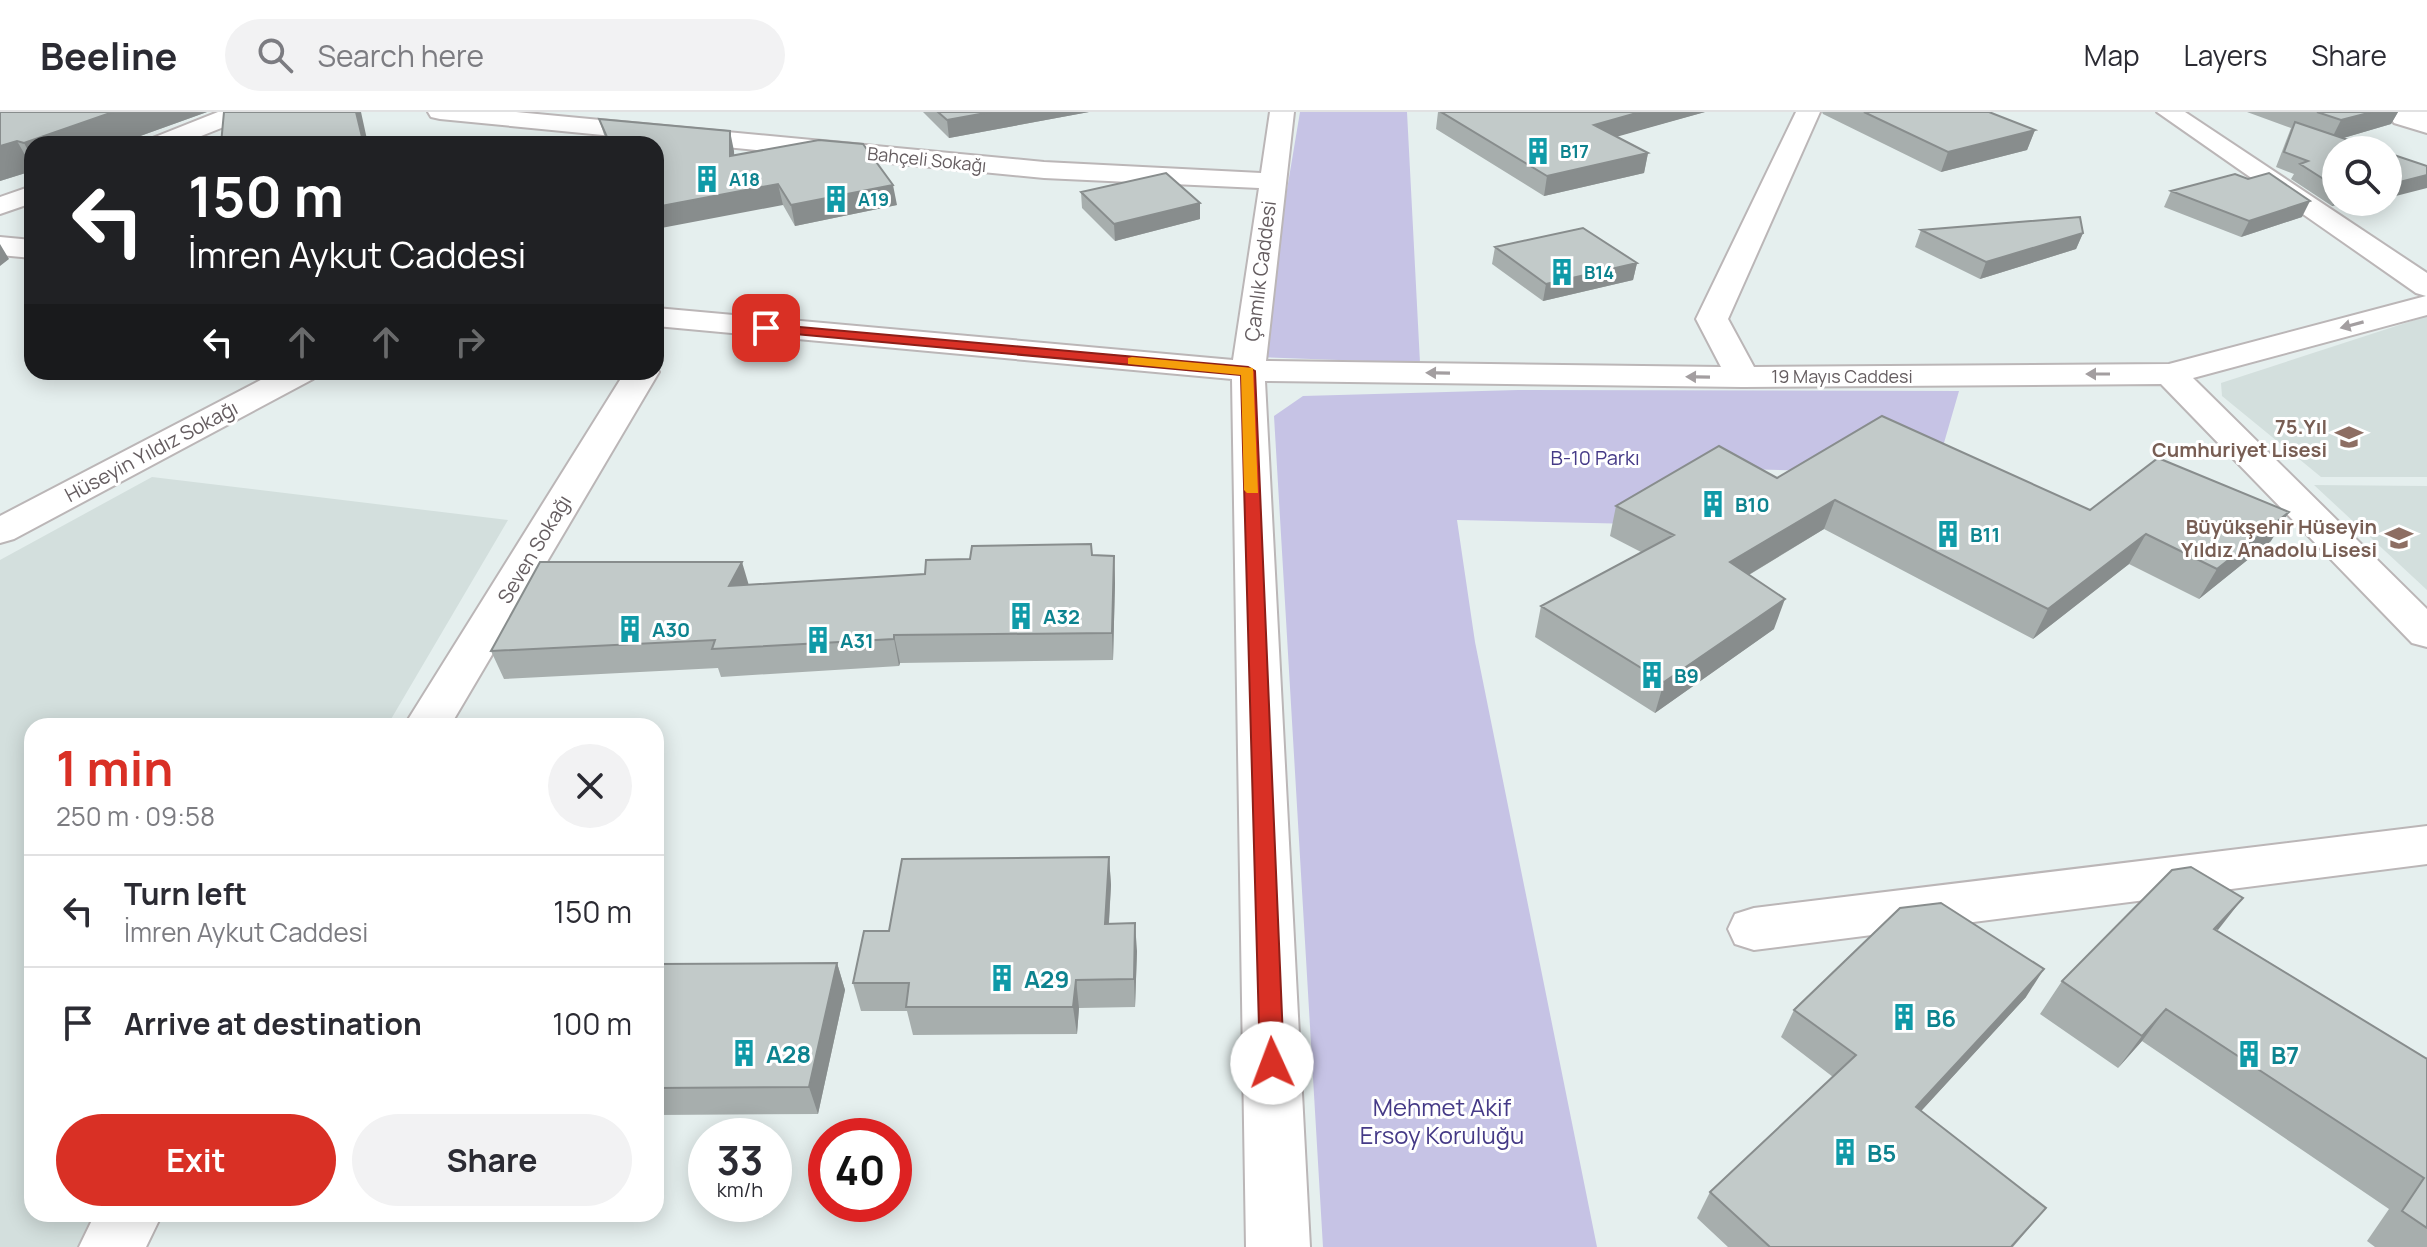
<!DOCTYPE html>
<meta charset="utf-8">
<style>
:root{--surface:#fff;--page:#f2f2f3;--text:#2b2b33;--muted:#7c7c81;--line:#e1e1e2;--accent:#d93025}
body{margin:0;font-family:Manrope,sans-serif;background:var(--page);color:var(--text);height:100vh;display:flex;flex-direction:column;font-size:30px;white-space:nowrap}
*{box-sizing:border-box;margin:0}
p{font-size:26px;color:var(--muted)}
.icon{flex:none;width:44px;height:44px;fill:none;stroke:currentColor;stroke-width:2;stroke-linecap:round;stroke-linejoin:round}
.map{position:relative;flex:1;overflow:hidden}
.sheet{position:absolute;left:24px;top:606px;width:640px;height:504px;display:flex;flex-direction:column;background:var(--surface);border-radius:24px;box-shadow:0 4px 20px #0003}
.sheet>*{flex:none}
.guide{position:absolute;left:24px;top:24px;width:640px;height:244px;border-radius:24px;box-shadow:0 4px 20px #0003;background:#202124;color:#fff;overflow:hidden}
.fabs{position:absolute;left:2322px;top:24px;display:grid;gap:16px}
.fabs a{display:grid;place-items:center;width:80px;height:80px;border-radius:50%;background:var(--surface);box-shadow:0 4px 20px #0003;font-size:40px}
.speed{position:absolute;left:688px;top:1006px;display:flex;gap:16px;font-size:40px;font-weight:700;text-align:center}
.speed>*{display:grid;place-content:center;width:104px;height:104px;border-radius:50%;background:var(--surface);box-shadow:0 4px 20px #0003;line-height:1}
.speed small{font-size:20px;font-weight:400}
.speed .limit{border:12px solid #d22;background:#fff;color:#111}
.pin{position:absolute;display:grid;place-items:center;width:68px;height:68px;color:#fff;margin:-34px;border-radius:16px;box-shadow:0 4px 12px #0006}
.me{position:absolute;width:88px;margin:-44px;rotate:358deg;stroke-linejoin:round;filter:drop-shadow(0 0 6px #0008)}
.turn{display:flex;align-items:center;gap:28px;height:168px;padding:0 32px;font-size:36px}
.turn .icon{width:104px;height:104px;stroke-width:2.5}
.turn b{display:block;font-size:56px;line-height:68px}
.lanes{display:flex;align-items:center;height:76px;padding:0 32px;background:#0003;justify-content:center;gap:40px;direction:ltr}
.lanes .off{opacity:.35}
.round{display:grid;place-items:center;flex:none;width:84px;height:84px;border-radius:42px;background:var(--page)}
.overview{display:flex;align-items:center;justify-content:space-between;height:136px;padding:0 32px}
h1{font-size:48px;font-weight:700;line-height:60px;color:var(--accent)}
.primary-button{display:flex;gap:16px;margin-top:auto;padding:16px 32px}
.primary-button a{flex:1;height:92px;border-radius:48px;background:var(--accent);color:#fff;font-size:32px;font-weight:700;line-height:92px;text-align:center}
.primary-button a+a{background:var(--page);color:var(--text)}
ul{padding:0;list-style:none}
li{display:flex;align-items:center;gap:24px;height:112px;padding:0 32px;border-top:2px solid var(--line)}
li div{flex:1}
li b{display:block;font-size:30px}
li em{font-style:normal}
header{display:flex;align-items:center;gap:48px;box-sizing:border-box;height:112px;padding:0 40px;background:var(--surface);border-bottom:2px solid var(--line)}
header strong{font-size:38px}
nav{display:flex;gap:44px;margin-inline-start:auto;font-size:28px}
.search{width:560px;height:72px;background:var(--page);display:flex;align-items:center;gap:20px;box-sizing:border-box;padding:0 28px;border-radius:44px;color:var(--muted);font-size:30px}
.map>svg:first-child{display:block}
.education{fill:#d3dfdd}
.green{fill:#c6c3e5}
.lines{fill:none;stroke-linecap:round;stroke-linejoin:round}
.minor-casing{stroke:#bbb6b7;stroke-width:4}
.minor{fill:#fff;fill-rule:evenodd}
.wall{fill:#a7aead}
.shaded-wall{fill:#888d8d}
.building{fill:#c2cac9;stroke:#888d8d;stroke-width:2}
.oneway{fill:#a39ea0}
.route{fill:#d93025;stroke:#8d1f18;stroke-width:2}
.slow{fill:#f59e0b}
.labels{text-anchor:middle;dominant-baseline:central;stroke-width:6;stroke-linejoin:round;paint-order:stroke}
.far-culture-label{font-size:18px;font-weight:bold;fill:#0d838f;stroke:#fff;text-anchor:start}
.far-street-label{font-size:18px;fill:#655d60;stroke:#fff}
.street-label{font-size:20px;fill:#655d60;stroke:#fff}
.education-label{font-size:20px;font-weight:bold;fill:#785e54;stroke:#fff;text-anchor:end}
.park-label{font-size:20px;fill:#453a87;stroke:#fff}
.culture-label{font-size:20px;font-weight:bold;fill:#0d838f;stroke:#fff;text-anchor:start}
.near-culture-label{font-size:24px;font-weight:bold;fill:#0d838f;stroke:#fff;text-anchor:start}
.near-park-label{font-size:24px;fill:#453a87;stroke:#fff}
</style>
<header>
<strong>Beeline</strong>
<div class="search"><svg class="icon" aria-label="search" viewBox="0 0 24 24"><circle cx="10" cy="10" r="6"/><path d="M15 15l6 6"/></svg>Search here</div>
<nav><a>Map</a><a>Layers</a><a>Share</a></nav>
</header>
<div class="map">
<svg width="2427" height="1135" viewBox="0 0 2427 1135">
<rect width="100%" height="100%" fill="#e5efee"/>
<path class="education" d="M2427,204V365H2321L2222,284L2221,271Z
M152,365L508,408L387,614H32V1102H99L80,1135H0V448Z
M2314,373L2427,374V478Z"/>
<path class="green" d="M1300,0H1407L1420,251L1259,245Z
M1518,278L1959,279L1935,362L1702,356L1682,413L1457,408L1475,530L1597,1135H1323L1274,304L1303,284Z"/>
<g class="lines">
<g class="minor-casing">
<path id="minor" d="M218,0H252L249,5L181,32H146L150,27Z
M428,0H516L1044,50L1261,61L1270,0H1294L1266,249L1721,255L1696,207L1796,0H1820L1728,207L1754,255L2169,252L2426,184L2416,181L2157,0H2185L2427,161V203L2193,266L2427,497V535L2412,531L2161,272L1743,275L1265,269L1310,1135H1246L1232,267L656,214V196L1233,248L1259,76L1044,66L440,7L431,5Z
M2397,0H2427V21L2394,11L2391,6Z
M32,74V91L0,102V85Z
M0,125L32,128V146L0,143Z
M656,256L659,260L450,614H404L625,260H656Z
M276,260H318L313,267L14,427L0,431V404Z
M2427,714V752L1754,838L1735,832L1728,817L1735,802L1754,796Z
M95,1102H162L146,1135H79Z"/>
</g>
<use href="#minor" class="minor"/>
</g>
<path class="wall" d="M0,0H207L118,32H32V59L0,69Z
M923,0H1089L949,26Z
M1438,0H1705L1617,24L1648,41L1644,61L1544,84L1436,17Z
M1822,0H1989L2035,18L2027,38L1941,60L1823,2Z
M2247,0H2398L2391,12L2343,26L2336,38V90H2345L2332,94L2291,67L2294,62L2276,55L2291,16Z
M599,7L734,39V43L897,93L795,114L783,93L656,32H607Z
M2171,79L2302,105L2241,125L2164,95Z
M1081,80L1200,107L1115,129L1082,96Z
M1921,118L2083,121L2076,137L1980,167L1915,135Z
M1495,135L1637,151L1633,168L1543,189L1492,152Z
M1777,366L2090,398L2271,429L2199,487L2129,452L2033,527L1824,417L1749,463L1774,517L1655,601L1535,525L1541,494L1641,440L1610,424L1616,394Z
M1092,443L1114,444L1115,471L1113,548L900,551L899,554L721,565L718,556L504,567L491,539L748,473L925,462Z
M1109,745L1111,773L1109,812L1137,839L1135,895L1079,896L1077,922L913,923L907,899H861L853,871L889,819Z
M2218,819L2426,946L2427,945V1135H2375L2367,1129L2389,1097L2142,929L2118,956L2040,902L2062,869Z
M837,851L845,878L818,1002L656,1003V852Z
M2026,885L1921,999L2046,1096L2013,1135H1728L1697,1106L1710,1080L1833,965L1781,925L1794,898Z"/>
<path class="shaded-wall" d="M113,0H207L118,32H32V46L24,31Z
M356,0H361L368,32H315Z
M991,0H1089L949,26L947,8Z
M1640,0H1705L1591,32L1594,13Z
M2372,0H2398L2391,12L2330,30L2341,8Z
M2035,18L2027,38L1941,60L1948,40Z
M730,19L734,39L735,64L730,44Z
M17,29L32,55V59L0,69V34Z
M1648,41L1644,61L1544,84L1547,64Z
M2427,63V76L2388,86V73Z
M778,72L783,93L656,117V95Z
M893,73L897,93L795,114L791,93Z
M2336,87V90H2345L2332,94Z
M2310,89L2302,105L2241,125L2249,109Z
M1200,91V107L1115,129L1114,112Z
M2083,121L2076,137L1980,167L1986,150Z
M0,132L9,147L0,154Z
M1637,151L1633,168L1543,189L1546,172Z
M1835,388L1824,417L1720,480L1730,450Z
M2289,400L2271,429L2199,487L2217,457Z
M2146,422L2129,452L2033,527L2048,497Z
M1114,444L1115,471L1113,548L1112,521Z
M742,450L750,477L729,474Z
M1785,487L1774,517L1655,601L1664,570Z
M894,523L900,551L899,554L894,527Z
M1109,745L1111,773L1107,840L1105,812Z
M2243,786L2218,818L2214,817Z
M1135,811L1137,839L1135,895L1134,867Z
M837,851L845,878L818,1002L809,975Z
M2044,857L2026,885L1900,1022L1916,995Z
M1076,868L1079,896L1077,922L1073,895Z
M2166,897L2142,929L2118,956L2142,924Z"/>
<path class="building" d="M0,0H113L24,31L17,29L0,34Z
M224,0H356L362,25L315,32H221Z
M938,0H991L947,8Z
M1441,0H1640L1594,13L1648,41L1547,64Z
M1864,0H1989L2035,18L1948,40Z
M2317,0H2372L2341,8Z
M599,7L730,19V44L819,28L863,32L893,73L791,93L778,72L656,95V32H610Z
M2295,10L2378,38H2336V75L2300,52L2308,49L2284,40Z
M2388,41L2427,54V63L2388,73Z
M1166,61L1200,91L1114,112L1081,80Z
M2269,61L2310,89L2249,109L2171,79L2235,62L2248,67Z
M2080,105L2083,121L1986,150L1921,118Z
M1583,116L1637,151L1546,172L1495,135Z
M1882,304L2090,398L2158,346L2289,400L2217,457L2146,422L2048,497L1835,388L1730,450L1785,487L1664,570L1541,494L1674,423L1616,394L1719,334L1777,366Z
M1091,432L1092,443L1114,444L1112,521L894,523V527L712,537L715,528L491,539L540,450H742L729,474L925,462L926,448L970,447L972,434Z
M1109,745L1105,812L1135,811L1134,867L1076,868L1073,895H906L909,871H853L864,819H889L902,747Z
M2191,755L2243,786L2214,817L2427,947V1116L2402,1099L2424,1066L2166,897L2142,924L2062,869L2172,758Z
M1941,791L2044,857L1916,995L2046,1096L2011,1135H1770L1710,1080L1856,943L1794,898L1900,796Z
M837,851L809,975L656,976V852Z"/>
<defs><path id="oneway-solid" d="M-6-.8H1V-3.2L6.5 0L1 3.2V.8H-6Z" transform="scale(2)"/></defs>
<g class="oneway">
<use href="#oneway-solid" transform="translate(2352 213) rotate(165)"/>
<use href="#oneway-solid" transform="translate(1438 261) rotate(-179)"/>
<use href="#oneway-solid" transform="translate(2098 262) rotate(180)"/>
<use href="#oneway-solid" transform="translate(1698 265) rotate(-179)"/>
</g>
<path class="route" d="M766,212L1248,255L1255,259L1284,951L1280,958L1272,961L1263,958L1260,951L1241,263L761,219V213Z"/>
<path class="slow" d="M1132,245L1253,256L1258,381H1247L1244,378L1241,263L1128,252V246Z"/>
<defs>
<g id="building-bare" transform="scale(2.16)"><path d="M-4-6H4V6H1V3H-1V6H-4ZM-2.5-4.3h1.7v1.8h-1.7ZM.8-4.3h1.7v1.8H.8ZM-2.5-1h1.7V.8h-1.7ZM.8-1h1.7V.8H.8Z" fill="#0f9aa8" stroke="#fff" stroke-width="2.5" paint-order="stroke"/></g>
<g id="school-bare" transform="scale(2.16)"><path d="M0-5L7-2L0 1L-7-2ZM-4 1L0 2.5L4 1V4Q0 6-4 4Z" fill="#8d6e63" stroke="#fff" stroke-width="2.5" paint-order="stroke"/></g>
</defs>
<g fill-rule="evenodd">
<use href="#building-bare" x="1538" y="39"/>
<use href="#building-bare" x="707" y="67"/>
<use href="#building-bare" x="836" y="87"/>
<use href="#building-bare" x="1562" y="160"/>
<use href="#school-bare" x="2349" y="325"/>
<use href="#building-bare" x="1713" y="392"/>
<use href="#building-bare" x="1948" y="422"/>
<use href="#school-bare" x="2399" y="426"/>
<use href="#building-bare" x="1021" y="504"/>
<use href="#building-bare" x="630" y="517"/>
<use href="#building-bare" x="818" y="528"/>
<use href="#building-bare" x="1652" y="563"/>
<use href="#building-bare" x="1002" y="866"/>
<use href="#building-bare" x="1904" y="905"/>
<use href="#building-bare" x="744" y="941"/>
<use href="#building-bare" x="2249" y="942"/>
<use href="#building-bare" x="1845" y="1040"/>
</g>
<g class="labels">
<g class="far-culture-label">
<text x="1560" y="39">B17</text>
<text x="729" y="67">A18</text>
<text x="858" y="87">A19</text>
<text x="1584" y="160">B14</text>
</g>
<g class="far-street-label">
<text transform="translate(927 47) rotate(6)">Bahçeli Sokağı</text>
<text x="1842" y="264">19 Mayıs Caddesi</text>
</g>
<g class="street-label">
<text transform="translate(1260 159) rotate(-83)">Çamlık Caddesi</text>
<text transform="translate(151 339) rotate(-28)">Hüseyin Yıldız Sokağı</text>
<text transform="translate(534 437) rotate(-59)">Seven Sokağı</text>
</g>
<g class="education-label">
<text x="2327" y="314">75.Yıl<tspan x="2327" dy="23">Cumhuriyet Lisesi</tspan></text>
<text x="2377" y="414">Büyükşehir Hüseyin<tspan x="2377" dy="23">Yıldız Anadolu Lisesi</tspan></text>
</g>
<g class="park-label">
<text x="1595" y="345">B-10 Parkı</text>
</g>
<g class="culture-label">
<text x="1735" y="392">B10</text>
<text x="1970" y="422">B11</text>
<text x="1043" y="504">A32</text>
<text x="652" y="517">A30</text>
<text x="840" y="528">A31</text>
<text x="1674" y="563">B9</text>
</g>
<g class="near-culture-label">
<text x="1024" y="866">A29</text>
<text x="1926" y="905">B6</text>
<text x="766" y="941">A28</text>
<text x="2271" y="942">B7</text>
<text x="1867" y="1040">B5</text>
</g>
<g class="near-park-label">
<text x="1442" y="994">Mehmet Akif<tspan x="1442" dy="28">Ersoy Koruluğu</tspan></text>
</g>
</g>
</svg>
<div class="fabs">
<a><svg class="icon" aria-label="search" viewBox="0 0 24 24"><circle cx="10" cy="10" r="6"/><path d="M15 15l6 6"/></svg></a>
</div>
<div class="speed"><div>33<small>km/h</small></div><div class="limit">40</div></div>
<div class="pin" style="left:766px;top:216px;background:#d93025"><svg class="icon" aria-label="arrive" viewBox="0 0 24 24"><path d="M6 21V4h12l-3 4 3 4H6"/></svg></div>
<svg class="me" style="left:1272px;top:951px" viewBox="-20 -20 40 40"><circle r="19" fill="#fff"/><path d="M0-13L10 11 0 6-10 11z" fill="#d93025"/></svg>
<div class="guide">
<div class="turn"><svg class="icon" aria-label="left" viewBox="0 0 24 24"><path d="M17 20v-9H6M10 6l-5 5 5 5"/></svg><div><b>150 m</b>İmren Aykut Caddesi</div></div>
<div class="lanes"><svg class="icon" aria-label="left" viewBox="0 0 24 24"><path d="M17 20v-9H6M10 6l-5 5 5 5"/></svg><svg class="icon off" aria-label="ahead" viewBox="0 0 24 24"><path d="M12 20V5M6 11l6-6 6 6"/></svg><svg class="icon off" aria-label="ahead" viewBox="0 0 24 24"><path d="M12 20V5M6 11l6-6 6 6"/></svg><svg class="icon off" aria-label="right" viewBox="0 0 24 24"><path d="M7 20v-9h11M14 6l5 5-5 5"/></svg></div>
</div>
<section class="sheet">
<div class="overview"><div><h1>1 min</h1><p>250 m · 09:58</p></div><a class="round"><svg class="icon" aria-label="close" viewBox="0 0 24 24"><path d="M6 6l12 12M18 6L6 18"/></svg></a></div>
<ul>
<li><svg class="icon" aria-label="left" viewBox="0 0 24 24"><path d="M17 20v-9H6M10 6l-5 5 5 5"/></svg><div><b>Turn left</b><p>İmren Aykut Caddesi</p></div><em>150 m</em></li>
<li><svg class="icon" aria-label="arrive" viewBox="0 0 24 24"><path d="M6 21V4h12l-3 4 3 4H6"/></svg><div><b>Arrive at destination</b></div><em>100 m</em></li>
</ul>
<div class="primary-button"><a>Exit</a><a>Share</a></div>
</section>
</div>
